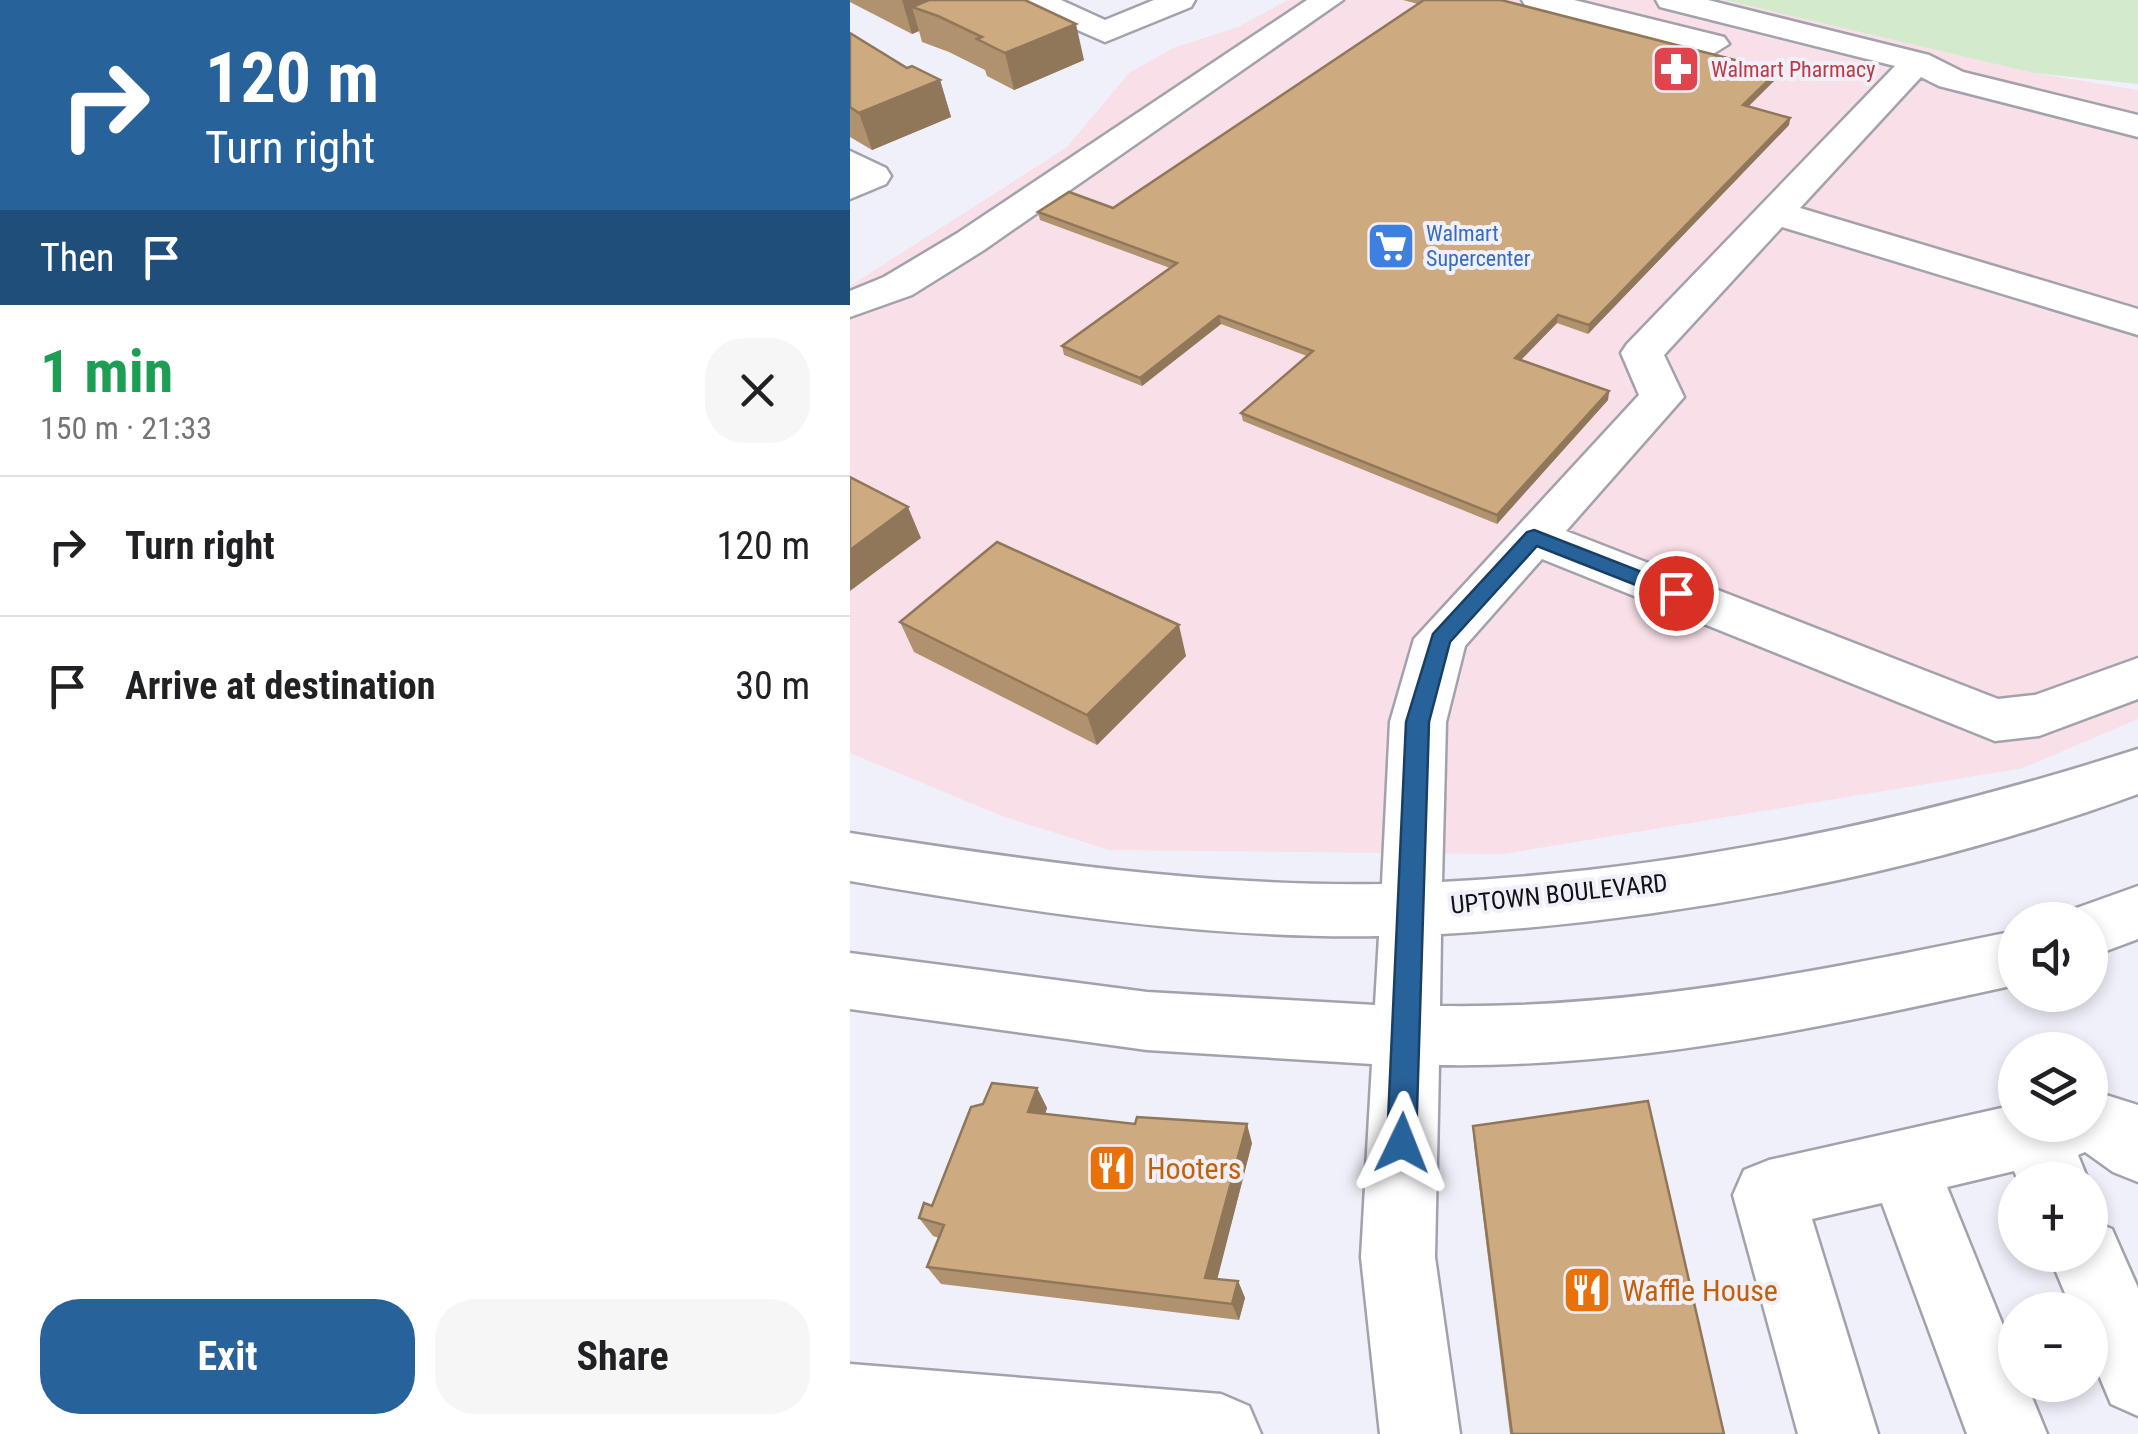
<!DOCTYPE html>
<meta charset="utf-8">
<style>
:root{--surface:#fff;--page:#f6f6f6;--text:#202124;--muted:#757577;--line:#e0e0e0;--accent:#27629a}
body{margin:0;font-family:"Roboto Condensed",sans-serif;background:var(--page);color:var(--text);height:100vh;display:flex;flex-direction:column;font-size:38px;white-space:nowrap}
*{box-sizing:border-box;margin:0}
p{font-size:32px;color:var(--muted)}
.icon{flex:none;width:55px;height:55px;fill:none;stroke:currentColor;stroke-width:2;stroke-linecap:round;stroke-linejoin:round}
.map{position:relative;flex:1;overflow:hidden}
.drawer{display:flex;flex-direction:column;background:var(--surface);width:850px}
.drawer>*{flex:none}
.hud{background:#27629a;color:#fff;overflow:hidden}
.buttons{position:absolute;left:1148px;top:902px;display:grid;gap:20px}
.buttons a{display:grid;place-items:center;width:110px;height:110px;border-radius:50%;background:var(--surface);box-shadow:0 5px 15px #0003;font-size:50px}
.pin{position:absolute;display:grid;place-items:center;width:85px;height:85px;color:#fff;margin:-42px;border:5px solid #fff;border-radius:50%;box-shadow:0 2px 10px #0007}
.me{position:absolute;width:110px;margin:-55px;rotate:2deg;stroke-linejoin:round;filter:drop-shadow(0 0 8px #0008)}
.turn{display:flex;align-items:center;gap:35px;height:210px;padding:0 40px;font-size:45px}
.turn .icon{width:130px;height:130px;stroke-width:2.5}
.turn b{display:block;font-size:70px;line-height:85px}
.then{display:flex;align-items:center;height:95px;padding:0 40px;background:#0003;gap:20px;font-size:38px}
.round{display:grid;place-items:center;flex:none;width:105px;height:105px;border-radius:40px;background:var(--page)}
.summary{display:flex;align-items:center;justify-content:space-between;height:170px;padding:0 40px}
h1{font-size:60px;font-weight:700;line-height:75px;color:#1e9e55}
.cta{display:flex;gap:20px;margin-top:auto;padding:20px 40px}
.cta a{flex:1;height:115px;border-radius:40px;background:var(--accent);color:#fff;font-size:40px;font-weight:700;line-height:115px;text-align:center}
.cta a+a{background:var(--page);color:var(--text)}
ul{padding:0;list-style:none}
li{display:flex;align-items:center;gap:30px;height:140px;padding:0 40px;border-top:2px solid var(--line)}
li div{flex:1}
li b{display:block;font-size:38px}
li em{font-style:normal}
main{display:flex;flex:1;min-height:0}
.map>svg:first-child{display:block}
.commercial{fill:#f9dfe8}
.green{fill:#d3eacc}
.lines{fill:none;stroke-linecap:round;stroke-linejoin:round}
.minor-casing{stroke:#a2a2ac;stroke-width:5}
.minor{fill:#fff;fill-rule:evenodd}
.wall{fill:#b1926e}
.shaded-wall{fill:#90775a}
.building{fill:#ceaa80;stroke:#90775a;stroke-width:2.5}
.route{fill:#27629a;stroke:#194064;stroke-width:2.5}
.labels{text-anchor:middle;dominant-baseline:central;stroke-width:8;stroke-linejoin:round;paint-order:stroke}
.far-health-label{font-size:22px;fill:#be3a42;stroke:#f0f0fa;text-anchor:start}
.far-shop-label{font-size:22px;fill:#366cbe;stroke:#f0f0fa;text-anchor:start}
.street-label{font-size:25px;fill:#111014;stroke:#f0f0fa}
.near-food-label{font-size:30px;fill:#c56008;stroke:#f0f0fa;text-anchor:start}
</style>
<main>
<section class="drawer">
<div class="hud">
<div class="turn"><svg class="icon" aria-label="right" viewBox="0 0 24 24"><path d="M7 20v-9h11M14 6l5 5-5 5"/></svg><div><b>120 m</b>Turn right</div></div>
<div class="then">Then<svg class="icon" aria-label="arrive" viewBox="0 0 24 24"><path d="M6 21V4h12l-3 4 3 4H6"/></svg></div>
</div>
<div class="summary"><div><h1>1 min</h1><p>150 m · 21:33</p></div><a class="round"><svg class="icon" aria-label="close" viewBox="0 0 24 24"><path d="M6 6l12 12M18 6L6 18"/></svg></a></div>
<ul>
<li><svg class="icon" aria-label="right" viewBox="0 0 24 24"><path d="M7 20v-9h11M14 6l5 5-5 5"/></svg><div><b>Turn right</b></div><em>120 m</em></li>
<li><svg class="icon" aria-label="arrive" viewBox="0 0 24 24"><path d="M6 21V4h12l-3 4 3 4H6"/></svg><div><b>Arrive at destination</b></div><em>30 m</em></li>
</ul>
<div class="cta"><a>Exit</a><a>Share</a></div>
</section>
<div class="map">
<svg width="1288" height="1434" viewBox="0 0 1288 1434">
<rect width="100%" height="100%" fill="#f0f0fa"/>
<path class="commercial" d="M438,0H874L1184,73L1288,90V719L1173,768L653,854L259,850L152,816L0,753V286L217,147L279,73L323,48L388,27Z"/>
<path class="green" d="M874,0H1288V84L1184,73Z"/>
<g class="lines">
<g class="minor-casing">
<path id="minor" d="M171,0H211L255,20L304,0H345L341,7L255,42L175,7Z
M457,0H493L134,250L62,295L0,317V291L34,277L106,234Z
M672,0H724L874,37L879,44L863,54L676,7Z
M806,0H858L1079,55L1113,72L1288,115V137L1089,86L1071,77L950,208L1288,309V335L932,227L814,355L834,397L716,531L1148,699L1185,695L1288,658V699L1189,736L1145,741L692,559L615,646L596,722L592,882C829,870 1063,821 1288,749V794C1071,874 822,921 591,934L590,1006C786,1009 974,970 1165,931V985C974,1027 785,1068 589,1065L585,1257L610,1434H530L511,1257L522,1064L297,1050L0,1009V953L297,992L525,1005L529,936C351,939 175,911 0,881V833C176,860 353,887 532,884L540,722L564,639L789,395L771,353L777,344L1045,66L810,7Z
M0,151L36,168L41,176L36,184L0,199Z
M1288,886V939L1240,957V920H1214L1218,911Z
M1240,1090L1288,1105V1182L1263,1172L1235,1152L1228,1155L1238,1180H1168L1164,1171L1097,1187L1165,1355V1385H1177L1197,1434H1117L1032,1203L962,1219L1028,1434H948L883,1195L894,1170L919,1160L1165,1105V1125H1240Z
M1240,1220L1262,1229L1288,1288V1416L1261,1404L1240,1354V1310H1222L1199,1255H1240Z
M0,1364L371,1394L399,1406L411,1434H0Z"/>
</g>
<use href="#minor" class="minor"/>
</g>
<path class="wall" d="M0,0H175L234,60L164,90L137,76L135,70L99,52L72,42L69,31L62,34L0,2Z
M553,0H651L928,71L926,79L898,106L940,118L939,125L738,334L707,323L671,360L759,391L758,400L647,524L393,421L391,413L457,356L371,324L292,386L214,355L212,346L320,268L190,220L188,212L263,208L568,4Z
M0,33L57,68L90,80L101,117L22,150L0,137Z
M50,622L336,656L247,745L64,652Z
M187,1088L197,1108L195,1114L402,1143L367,1279L388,1281L395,1298L389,1320L91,1284L77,1267L89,1238L83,1236L69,1218L82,1206Z
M623,1126L874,1434H660L624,1145Z"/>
<path class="shaded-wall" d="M52,0H125L88,16L62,7L69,31L62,34Z
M226,24L234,60L164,90L155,53Z
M928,71L926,79L892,113L893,105Z
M90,80L101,117L22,150L9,113Z
M940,118L939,125L738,334L739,325Z
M708,315L707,323L665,366V358Z
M369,316L371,324L292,386L290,378Z
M759,391L758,400L647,524V515Z
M58,507L71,538L0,591V550Z
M329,625L336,656L247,745L237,715Z
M187,1088L197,1108L189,1132L178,1112Z
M397,1124L402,1143L363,1296L355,1278Z
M388,1281L395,1298L389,1320L382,1304Z"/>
<path class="building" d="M79,0H175L226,24L155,53L127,39L132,37L88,16L62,7Z
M574,0H651L928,71L893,105L940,118L739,325L708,315L665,358L759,391L647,515L391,413L463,351L369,316L290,378L212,346L327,263L188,212L219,192L263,208Z
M0,33L57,68L62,66L90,80L9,113L0,107Z
M0,477L58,507L0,550Z
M147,542L329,625L237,715L50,622Z
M142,1083L187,1088L178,1112L285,1124L287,1117L397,1124L355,1278L388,1281L382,1304L77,1267L94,1225L69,1218L74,1203L82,1206L121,1107L133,1104Z
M798,1101L874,1434H662L623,1126Z"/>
<path class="route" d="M684,530L833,588L837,593L826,600L819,598L687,546L600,642L579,722L566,1143L562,1152L552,1156L541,1152L537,1143L556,722L583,634L677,532Z"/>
<defs>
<g id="pharmacy-square" transform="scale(2.5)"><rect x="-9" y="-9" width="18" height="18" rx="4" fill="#e0444e" stroke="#f0f0fa"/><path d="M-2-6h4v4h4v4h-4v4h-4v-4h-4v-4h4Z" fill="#fff"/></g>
<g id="supermarket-square" transform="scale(2.5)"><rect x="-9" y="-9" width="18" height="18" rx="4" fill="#3f7fe0" stroke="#f0f0fa"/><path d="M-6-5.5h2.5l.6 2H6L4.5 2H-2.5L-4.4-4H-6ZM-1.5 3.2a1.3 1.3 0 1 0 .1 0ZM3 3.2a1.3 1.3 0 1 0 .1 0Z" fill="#fff"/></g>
<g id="restaurant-square" transform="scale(2.5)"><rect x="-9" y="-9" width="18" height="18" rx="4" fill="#e8710a" stroke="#f0f0fa"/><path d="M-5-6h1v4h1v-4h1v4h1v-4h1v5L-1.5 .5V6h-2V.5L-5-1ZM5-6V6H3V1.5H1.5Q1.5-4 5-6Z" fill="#fff"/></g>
</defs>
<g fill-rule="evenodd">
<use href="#pharmacy-square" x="826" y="69"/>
<use href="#supermarket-square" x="541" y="246"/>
<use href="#restaurant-square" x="262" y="1168"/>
<use href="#restaurant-square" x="737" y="1290"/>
</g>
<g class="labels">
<g class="far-health-label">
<text x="861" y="69">Walmart Pharmacy</text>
</g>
<g class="far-shop-label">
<text x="576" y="233">Walmart<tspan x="576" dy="25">Supercenter</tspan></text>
</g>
<g class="street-label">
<text transform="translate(709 894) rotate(-6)">UPTOWN BOULEVARD</text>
</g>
<g class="near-food-label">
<text x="297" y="1168">Hooters</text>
<text x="772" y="1290">Waffle House</text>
</g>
</g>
</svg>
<div class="buttons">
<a><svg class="icon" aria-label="sound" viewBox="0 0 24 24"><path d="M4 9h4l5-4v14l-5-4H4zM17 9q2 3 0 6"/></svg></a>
<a><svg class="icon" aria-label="layers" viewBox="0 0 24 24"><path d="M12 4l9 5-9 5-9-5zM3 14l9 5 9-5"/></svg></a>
<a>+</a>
<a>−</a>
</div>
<div class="pin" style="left:826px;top:593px;background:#d93025"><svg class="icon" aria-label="arrive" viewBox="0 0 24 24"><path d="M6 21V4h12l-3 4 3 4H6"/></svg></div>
<svg class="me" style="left:552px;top:1143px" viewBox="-20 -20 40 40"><path d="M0-17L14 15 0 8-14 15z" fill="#27629a" stroke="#fff" stroke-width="4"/></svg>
</div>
</main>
